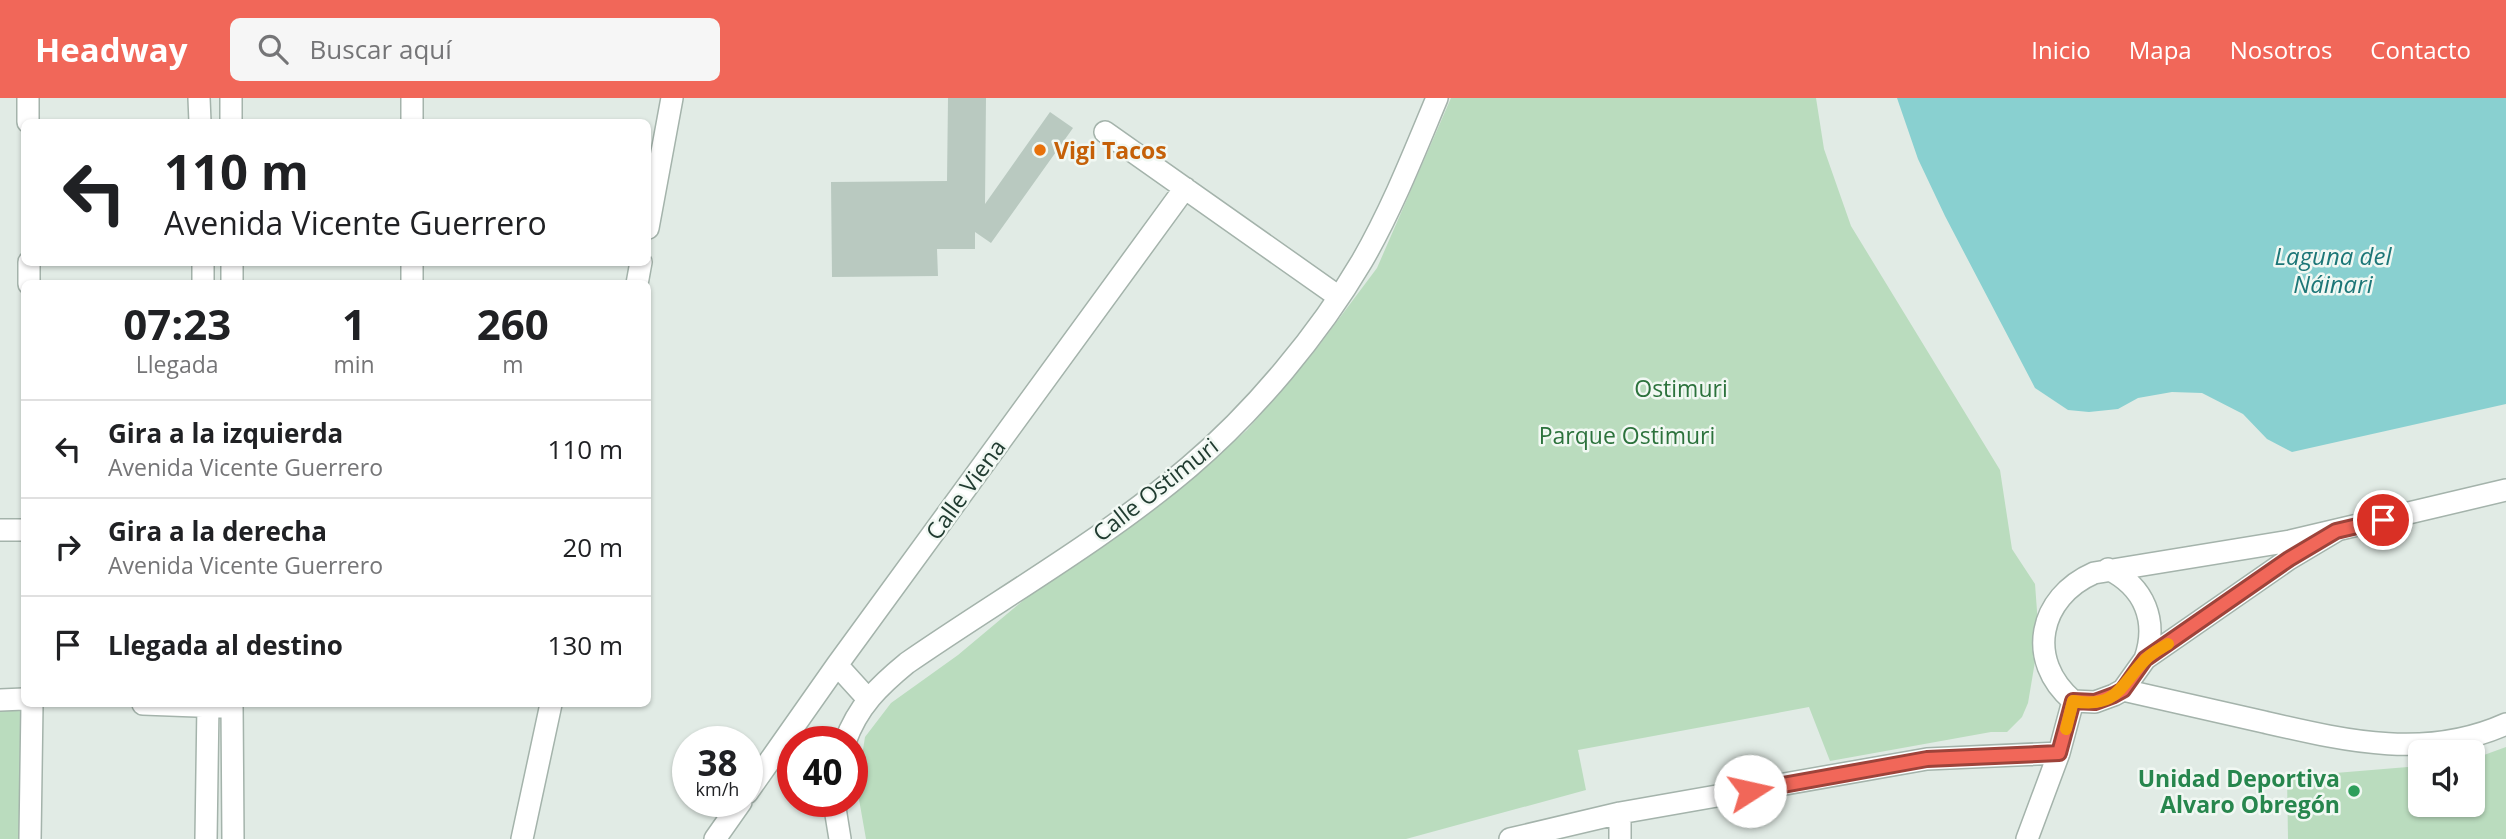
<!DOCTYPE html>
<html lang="es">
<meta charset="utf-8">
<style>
:root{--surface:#fff;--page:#f6f6f6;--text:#202124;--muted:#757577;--line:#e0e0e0;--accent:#f16759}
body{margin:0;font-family:"Open Sans",sans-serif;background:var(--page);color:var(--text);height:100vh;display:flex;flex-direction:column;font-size:26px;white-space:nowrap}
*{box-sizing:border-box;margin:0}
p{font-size:23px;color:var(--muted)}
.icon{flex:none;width:38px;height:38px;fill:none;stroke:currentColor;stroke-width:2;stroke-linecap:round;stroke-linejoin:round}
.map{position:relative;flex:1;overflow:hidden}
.side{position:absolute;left:21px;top:182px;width:630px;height:427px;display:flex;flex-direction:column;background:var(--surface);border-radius:10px;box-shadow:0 2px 5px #0004}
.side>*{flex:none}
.hud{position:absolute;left:21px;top:21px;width:630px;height:147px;border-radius:10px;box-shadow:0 2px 5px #0004;background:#fff;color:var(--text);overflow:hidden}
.buttons{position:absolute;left:2408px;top:642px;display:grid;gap:14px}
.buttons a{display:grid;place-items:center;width:77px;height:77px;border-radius:10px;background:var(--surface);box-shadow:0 2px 5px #0004;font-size:35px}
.speed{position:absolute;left:672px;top:628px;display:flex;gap:14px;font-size:35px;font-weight:700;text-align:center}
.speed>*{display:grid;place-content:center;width:91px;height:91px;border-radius:50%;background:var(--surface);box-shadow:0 2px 5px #0004;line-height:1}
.speed small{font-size:18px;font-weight:400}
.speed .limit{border:10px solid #d22;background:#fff;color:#111}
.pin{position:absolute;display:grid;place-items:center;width:60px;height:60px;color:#fff;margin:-30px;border:4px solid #fff;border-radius:50%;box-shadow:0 2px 7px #0007}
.me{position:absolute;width:77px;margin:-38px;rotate:80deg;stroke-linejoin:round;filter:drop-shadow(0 0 5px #0008)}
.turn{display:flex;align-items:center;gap:24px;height:147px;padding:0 28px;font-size:32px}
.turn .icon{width:91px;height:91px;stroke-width:2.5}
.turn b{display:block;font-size:49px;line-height:60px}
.eta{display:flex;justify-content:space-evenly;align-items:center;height:119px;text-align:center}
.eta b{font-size:42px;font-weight:700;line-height:49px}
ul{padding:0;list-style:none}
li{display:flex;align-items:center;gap:21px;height:98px;padding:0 28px;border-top:2px solid var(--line)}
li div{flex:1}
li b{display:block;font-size:26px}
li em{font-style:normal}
header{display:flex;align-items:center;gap:42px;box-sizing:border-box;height:98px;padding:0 35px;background:var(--accent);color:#fff}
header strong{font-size:33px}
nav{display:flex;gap:38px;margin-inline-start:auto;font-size:24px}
.search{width:490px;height:63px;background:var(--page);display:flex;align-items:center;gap:18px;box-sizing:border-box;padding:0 24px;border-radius:10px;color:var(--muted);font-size:26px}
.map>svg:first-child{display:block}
.green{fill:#badcbe}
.water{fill:#89d0d0}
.building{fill:#b9c9c0}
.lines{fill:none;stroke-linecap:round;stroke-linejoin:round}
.minor-casing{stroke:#a4b3ab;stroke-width:24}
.minor{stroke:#fff;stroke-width:21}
.route-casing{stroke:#9d433a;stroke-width:18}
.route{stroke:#f16759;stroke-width:12}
.slow{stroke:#f59e0b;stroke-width:12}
.food-dot{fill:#e8710a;stroke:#f1f8f3;stroke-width:2.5}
.leisure-dot{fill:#2e9e5b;stroke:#f1f8f3;stroke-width:2.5}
.labels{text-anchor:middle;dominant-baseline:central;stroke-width:5;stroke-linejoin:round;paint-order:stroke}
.food-label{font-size:23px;font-weight:bold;fill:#c56008;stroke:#f1f8f3;text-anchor:start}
.park-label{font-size:23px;fill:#2c723c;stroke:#f1f8f3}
.street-label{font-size:23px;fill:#213c31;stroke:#f1f8f3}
.leisure-label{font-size:23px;font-weight:bold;fill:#27864d;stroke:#f1f8f3;text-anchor:end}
.water-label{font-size:24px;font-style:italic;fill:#1c7677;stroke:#f1f8f3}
</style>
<header>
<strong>Headway</strong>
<div class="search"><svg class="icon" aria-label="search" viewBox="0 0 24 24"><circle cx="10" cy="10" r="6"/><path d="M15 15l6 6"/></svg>Buscar aquí</div>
<nav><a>Inicio</a><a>Mapa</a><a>Nosotros</a><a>Contacto</a></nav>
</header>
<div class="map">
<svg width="2506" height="741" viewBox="0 0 2506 741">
<rect width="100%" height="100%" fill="#e1ebe5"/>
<path class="green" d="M1451,0H1816L1824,51L1851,128L2000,372L2012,451L2035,486L2039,540L2028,605L2022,619L2007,634H1991L1830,663L1809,609L1578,652L1586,692L1406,741H866L857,690L865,639L891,605L958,557L1056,475L1172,397L1247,332L1314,254L1377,170Z
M0,601H24L28,741H0Z
M2506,649V741H2288L2287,679L2420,668V707H2473V661Z"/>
<path class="water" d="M1897,0H2506V306L2292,354L2267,341L2243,316L2202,295L2172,294L2138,300L2118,311L2089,314L2068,312L2035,290L1945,118L1918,61Z"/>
<path class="building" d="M948,0H986L985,106L1050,14L1073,30L991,145L975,134V151H937L938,178L832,179L831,84L947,83Z"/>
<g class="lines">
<g class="minor-casing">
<path id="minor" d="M28,0V24
M199,0L200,24
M231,0V24
M412,24V0
M1105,34L1339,199
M648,130L672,0
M29,164V186
M203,164V186
M232,164V186
M412,186V164
M637,186L641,164
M0,432H24
M2336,433L2289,461L2145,561L2123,592L2114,597L2095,604L2073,603C2025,562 2039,499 2094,475L2290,443L2506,392
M2108,471C2145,489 2158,523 2145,561
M837,567L867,600
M2123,592C2170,603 2217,613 2264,624C2347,643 2426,662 2506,626
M0,602L24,601
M143,606L223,609
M232,606L233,741
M845,644C858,608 879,588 907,565C1001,500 1102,443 1189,369C1254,314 1319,236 1362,163C1392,111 1414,55 1437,0
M747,695L837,567L1185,90
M834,704L840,741
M1620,715V741
M30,741L32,606
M206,741L208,606
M522,741L551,606
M715,741L741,704
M1510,741L1620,715L1927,661L2059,655
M2027,741L2059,655L2073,603"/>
</g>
<use href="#minor" class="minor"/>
</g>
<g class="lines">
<g class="route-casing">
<path id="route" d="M1750,693L1927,661L2059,655L2073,603L2095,604L2114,597L2123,592L2145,561L2289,461L2336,433L2383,422"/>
</g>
<use href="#route" class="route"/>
<path class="slow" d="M2066,631L2073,603C2118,611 2120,587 2145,562C2151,555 2160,551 2168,546"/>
</g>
<circle class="food-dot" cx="1040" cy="52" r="7"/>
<circle class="leisure-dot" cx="2354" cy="693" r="7"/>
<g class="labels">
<g class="food-label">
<text x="1054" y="52">Vigi Tacos</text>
</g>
<g class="park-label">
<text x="1681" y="290">Ostimuri</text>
<text x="1627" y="337">Parque Ostimuri</text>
</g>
<g class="street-label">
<text transform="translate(965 391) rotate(-54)">Calle Viena</text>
<text transform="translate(1155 391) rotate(-38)">Calle Ostimuri</text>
</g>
<g class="leisure-label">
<text x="2340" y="680">Unidad Deportiva<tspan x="2340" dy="26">Alvaro Obregón</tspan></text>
</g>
<g class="water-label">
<text x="2333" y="157">Laguna del<tspan x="2333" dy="28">Náinari</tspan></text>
</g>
</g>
</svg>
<div class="buttons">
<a><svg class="icon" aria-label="sound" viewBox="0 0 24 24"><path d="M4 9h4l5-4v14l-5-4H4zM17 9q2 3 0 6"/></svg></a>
</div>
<div class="speed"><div>38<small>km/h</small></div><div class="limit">40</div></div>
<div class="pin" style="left:2383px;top:422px;background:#d93025"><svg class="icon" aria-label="arrive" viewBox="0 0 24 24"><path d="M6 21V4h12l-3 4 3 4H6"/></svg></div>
<svg class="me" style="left:1750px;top:693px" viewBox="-20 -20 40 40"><circle r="19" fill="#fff"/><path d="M0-13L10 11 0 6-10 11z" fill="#f16759"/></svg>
<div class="hud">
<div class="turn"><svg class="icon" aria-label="left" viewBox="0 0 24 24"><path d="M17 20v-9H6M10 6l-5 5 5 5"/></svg><div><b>110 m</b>Avenida Vicente Guerrero</div></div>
</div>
<section class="side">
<div class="eta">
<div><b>07:23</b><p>Llegada</p></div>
<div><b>1</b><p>min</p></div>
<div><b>260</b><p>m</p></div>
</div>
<ul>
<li><svg class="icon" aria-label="left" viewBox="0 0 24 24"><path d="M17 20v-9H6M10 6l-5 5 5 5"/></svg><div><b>Gira a la izquierda</b><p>Avenida Vicente Guerrero</p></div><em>110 m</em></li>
<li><svg class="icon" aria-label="right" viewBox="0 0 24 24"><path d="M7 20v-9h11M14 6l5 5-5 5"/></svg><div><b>Gira a la derecha</b><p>Avenida Vicente Guerrero</p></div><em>20 m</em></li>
<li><svg class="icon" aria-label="arrive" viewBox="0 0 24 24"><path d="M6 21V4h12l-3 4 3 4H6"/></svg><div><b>Llegada al destino</b></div><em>130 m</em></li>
</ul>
</section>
</div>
